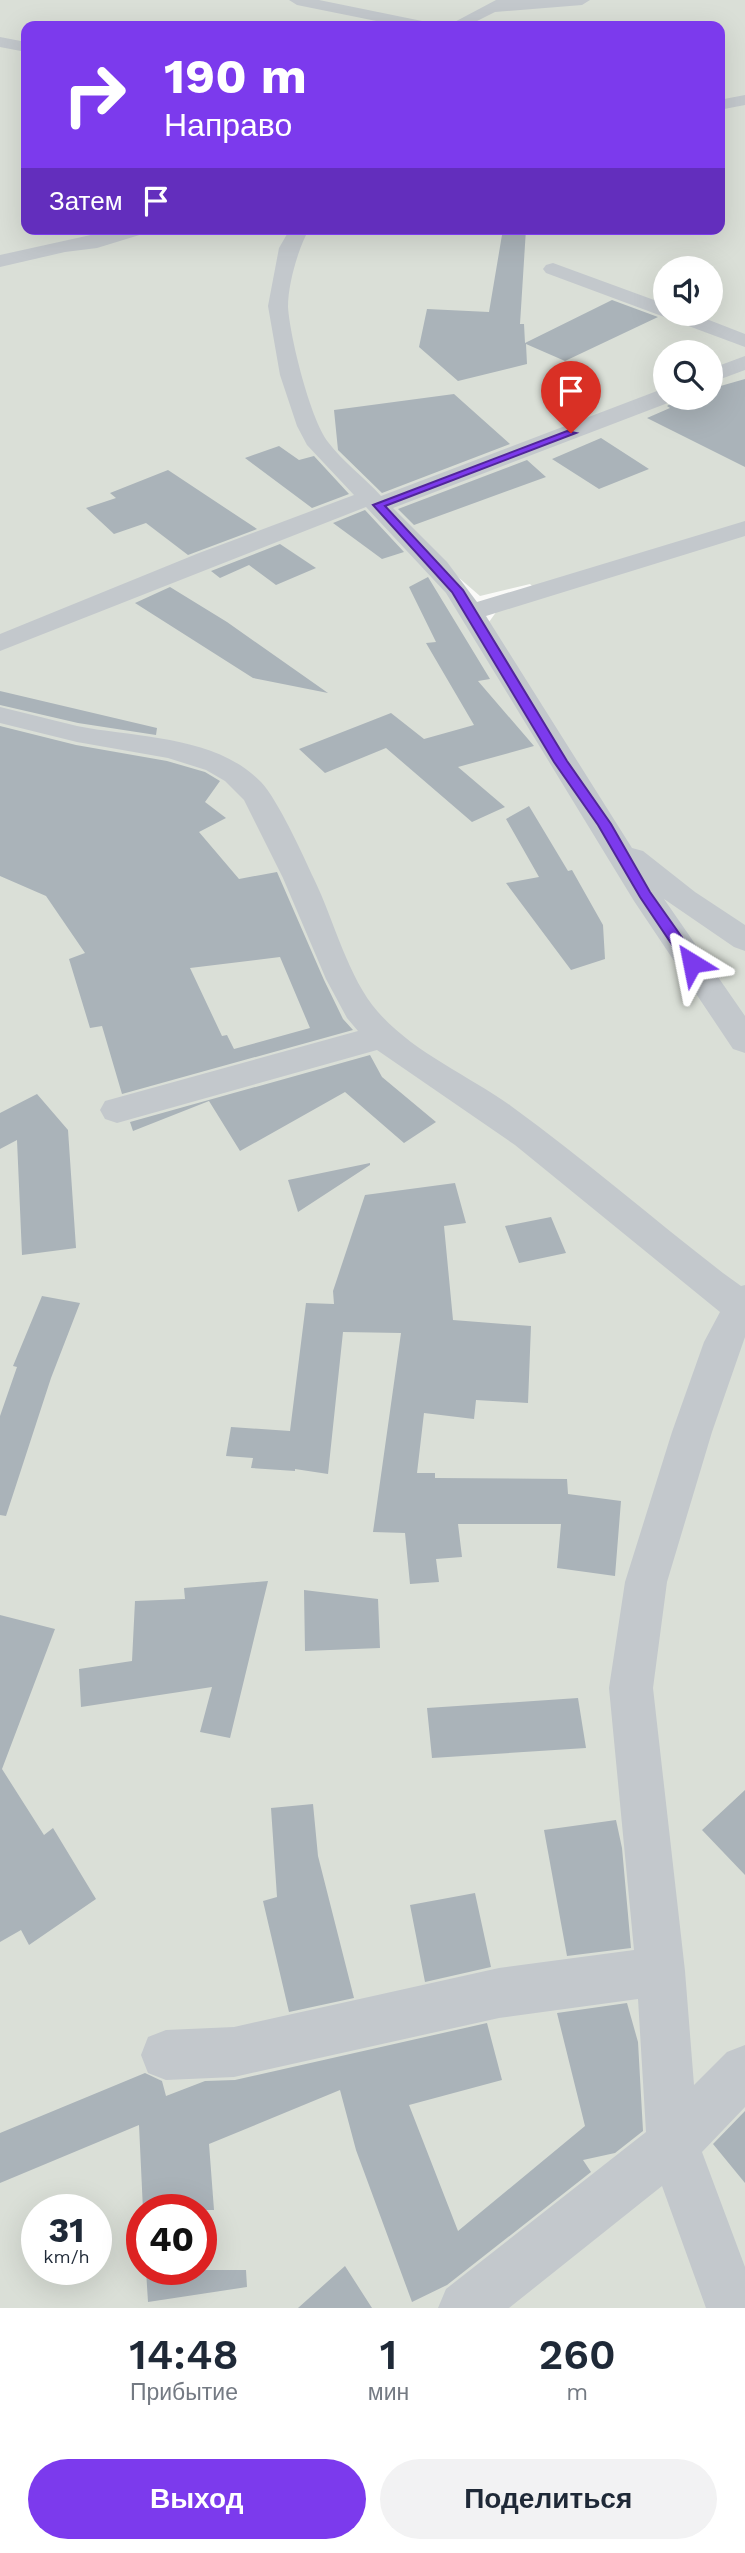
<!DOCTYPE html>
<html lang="ru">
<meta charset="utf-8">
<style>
:root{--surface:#fff;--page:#f2f2f3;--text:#1f2937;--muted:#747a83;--accent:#7c3aed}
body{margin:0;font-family:"Work Sans",sans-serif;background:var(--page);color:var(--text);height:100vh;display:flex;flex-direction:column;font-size:26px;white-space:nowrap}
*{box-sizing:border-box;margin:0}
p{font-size:23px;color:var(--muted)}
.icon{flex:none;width:38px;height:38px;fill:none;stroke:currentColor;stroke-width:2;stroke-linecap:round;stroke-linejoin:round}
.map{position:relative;height:2308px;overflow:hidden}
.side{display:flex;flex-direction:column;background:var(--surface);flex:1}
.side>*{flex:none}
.hud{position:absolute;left:21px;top:21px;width:704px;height:214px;border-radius:14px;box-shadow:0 7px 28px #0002;background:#7c3aed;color:#fff;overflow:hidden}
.fabs{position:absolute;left:653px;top:256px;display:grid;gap:14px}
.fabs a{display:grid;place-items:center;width:70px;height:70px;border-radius:50%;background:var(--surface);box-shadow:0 7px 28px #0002;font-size:35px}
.speed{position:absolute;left:21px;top:2194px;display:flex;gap:14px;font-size:35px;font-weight:700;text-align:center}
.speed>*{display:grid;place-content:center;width:91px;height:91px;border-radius:50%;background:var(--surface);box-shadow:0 7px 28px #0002;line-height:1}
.speed small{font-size:18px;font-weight:400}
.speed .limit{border:10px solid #d22;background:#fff;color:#111}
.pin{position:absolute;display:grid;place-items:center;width:60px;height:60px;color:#fff;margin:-72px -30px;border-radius:50% 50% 50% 0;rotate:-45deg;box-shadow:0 0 7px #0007}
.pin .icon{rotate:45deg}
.me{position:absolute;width:77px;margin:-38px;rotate:325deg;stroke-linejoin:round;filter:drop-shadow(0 0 5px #0008)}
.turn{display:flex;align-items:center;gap:24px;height:147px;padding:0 28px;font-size:32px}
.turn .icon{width:91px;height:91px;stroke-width:2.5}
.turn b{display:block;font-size:49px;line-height:60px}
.then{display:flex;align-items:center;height:66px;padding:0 28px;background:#0003;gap:14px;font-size:26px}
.eta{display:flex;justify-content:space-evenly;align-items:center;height:119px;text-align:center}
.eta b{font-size:42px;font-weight:600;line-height:49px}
.action{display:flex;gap:14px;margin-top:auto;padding:14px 28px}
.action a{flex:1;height:80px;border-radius:42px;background:var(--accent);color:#fff;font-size:28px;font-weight:600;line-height:80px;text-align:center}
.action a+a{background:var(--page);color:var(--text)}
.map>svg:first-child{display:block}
.green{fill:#dadfd7;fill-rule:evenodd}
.building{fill:#aab3b9;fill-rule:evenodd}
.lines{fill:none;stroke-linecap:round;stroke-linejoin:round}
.minor{fill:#c3c8cc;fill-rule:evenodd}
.route{fill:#7c3aed;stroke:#51269a;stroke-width:2}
</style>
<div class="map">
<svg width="745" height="2308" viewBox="0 0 745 2308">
<rect width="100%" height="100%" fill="#fafaf8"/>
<path class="green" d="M0,0H505L451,26H26V229H719V26H457L513,0H745V2308H0ZM665,268H710V313H665ZM665,352H710V397H665ZM429,552L480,596L530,584L538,592L502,604L481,633ZM37,2210H96V2270H37ZM142,2210H201V2270H142Z"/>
<path class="building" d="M503,229H526L520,324H524L525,343L612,300L658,317L565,361L526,344L527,364L458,381L419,347L427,309L489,312Z
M745,379V467L647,418L670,408L667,406L676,400L686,397H710V389Z
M454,394L510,444L382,493L338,450L334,410Z
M601,438L649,469L599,489L552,459Z
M279,446L299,460L314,456L349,494L312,508L245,458Z
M527,460L546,477L414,525L398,509Z
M168,470L257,529L188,555L146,523L114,534L86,508L116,498L110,493Z
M365,510L404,552L382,559L333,523Z
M280,544L316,568L276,585L249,565L220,578L211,571Z
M428,577L490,679L478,681L534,746L458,767L505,807L472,822L386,748L325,773L299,749L391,713L424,739L474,725L426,643L436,642L409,587Z
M170,587L227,622L328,693L253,678L135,603Z
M0,691L157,728L156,735L78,723L0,705Z
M0,726L76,745L167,761L205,772L220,781L205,802L226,818L199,832L239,879L277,872L324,980L343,1019L353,1030L122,1094L102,1026L90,1028L69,959L85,953L46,896L0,876ZM280,957L310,1028L234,1049L227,1035L222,1036L190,968Z
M529,806L568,871L572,870L603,925L605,959L571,970L506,883L539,877L506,819Z
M370,1055L382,1077L436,1122L404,1143L345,1092L240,1151L209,1101L133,1131L130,1122Z
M37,1094L68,1130L76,1248L22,1255L17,1140L0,1149V1113Z
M370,1163V1165L298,1212L288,1180Z
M455,1183L466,1223L444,1226L453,1320L531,1326L528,1403L476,1400L474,1419L424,1413L417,1473H435V1478L567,1479L568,1494L621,1501L615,1576L557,1568L561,1524H458L462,1557L436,1559L439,1582L410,1584L405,1533L373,1532L401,1333L343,1332L328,1474L295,1469V1471L251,1468L253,1458L226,1456L231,1427L290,1431L306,1303L334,1304L333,1291L365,1195Z
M551,1217L566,1253L519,1263L505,1226Z
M42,1296L80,1303L51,1378L6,1516L0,1515V1416L17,1367L13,1366Z
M268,1581L230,1738L200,1732L212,1687L81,1707L79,1669L132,1661L135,1601L185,1599L184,1588Z
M304,1590L378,1599L380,1648L305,1651Z
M0,1615L55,1629L2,1769L44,1835L53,1828L96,1899L29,1945L21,1930L0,1942Z
M578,1698L586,1748L432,1758L427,1708Z
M745,1790V1875L702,1830Z
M313,1804L318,1856L354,1998L289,2012L263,1901L277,1897L271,1808Z
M616,1820L622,1848L631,1948L567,1956L544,1830Z
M475,1893L491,1967L425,1982L410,1905Z
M627,2003L638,2042L643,2131L615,2153L583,2160L591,2172L447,2285L412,2302L356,2150L340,2090L209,2144L214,2210H143L139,2125L0,2183V2133L145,2073L162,2081L166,2096L205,2081L235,2080L487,2023L502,2080L409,2105L458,2231L585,2126L557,2013Z
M745,2111V2183L713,2144Z
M345,2266L372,2308H298Z
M146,2270H246L247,2287L148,2302Z"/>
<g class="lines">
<path class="minor" d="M289,0H319L422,21L430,26H401L297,5Z
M496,0H590L582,5L495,12L467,26H447Z
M0,37L26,42V52L0,47Z
M745,95V105L719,110V100Z
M118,229H148L146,233L97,248L65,252L0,267V255Z
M290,229H309C298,249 288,284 288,307C290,337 310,418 328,442C342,461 365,478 381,496L657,391L665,389V397H675L673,401L393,508L447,562L477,602L745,521V536L486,616L632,848L643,851L695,892L745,925V951L734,947L664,899L745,1016V1053L733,1049L634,901L446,593L366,507L0,651V634L199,553L354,495L307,445L297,426L280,375L268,306L279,248Z
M553,263L665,304V313H691L745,334V347L546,273L543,269L546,265Z
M745,356V370L710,383V369Z
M0,707C26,713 51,720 77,726C137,738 215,735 261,782C278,800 303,855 314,879C334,920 348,978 378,1012C414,1053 468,1075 511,1106C584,1159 652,1218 723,1273L741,1286L745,1285V1337L712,1432L667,1582L653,1688L685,1971L694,2085L727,2052L745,2045V2107L702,2152L745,2267V2308H706L662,2186L509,2308H438L446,2289L646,2132L638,1999L499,2018L234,2077L166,2080L148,2073L141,2055L148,2037L166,2030L234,2027L499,1968L634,1950L609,1688L625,1582L672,1432L704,1342L720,1312L515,1145L377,1050L117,1123L105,1119L100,1110L105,1101L358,1031L347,1018L326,979L283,878L244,800L225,781L206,770L168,758L77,742L0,723Z"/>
</g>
<path class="route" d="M567,431L576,433L385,506L463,590L567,761L611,824L650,892L698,960L700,963L698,967H687L640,897L598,825L554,762L452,592L373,505Z"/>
</svg>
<div class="fabs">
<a><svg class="icon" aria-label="sound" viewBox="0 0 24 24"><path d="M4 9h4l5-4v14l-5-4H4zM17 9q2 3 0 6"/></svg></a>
<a><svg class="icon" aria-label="search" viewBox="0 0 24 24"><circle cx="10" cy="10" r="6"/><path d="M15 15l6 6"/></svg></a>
</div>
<div class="speed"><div>31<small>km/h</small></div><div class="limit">40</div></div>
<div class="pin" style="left:571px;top:433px;background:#d93025"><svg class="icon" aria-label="arrive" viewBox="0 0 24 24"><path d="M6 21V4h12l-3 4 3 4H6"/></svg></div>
<svg class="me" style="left:692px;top:963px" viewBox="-20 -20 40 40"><path d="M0-17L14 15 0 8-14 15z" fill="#7c3aed" stroke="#fff" stroke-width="4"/></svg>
<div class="hud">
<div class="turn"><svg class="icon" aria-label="right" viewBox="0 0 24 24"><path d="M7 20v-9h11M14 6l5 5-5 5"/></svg><div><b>190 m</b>Направо</div></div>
<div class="then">Затем<svg class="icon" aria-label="arrive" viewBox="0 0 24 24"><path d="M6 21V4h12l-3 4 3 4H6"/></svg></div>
</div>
</div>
<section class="side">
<div class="eta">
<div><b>14:48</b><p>Прибытие</p></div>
<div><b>1</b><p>мин</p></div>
<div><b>260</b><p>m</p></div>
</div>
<div class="action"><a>Выход</a><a>Поделиться</a></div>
</section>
